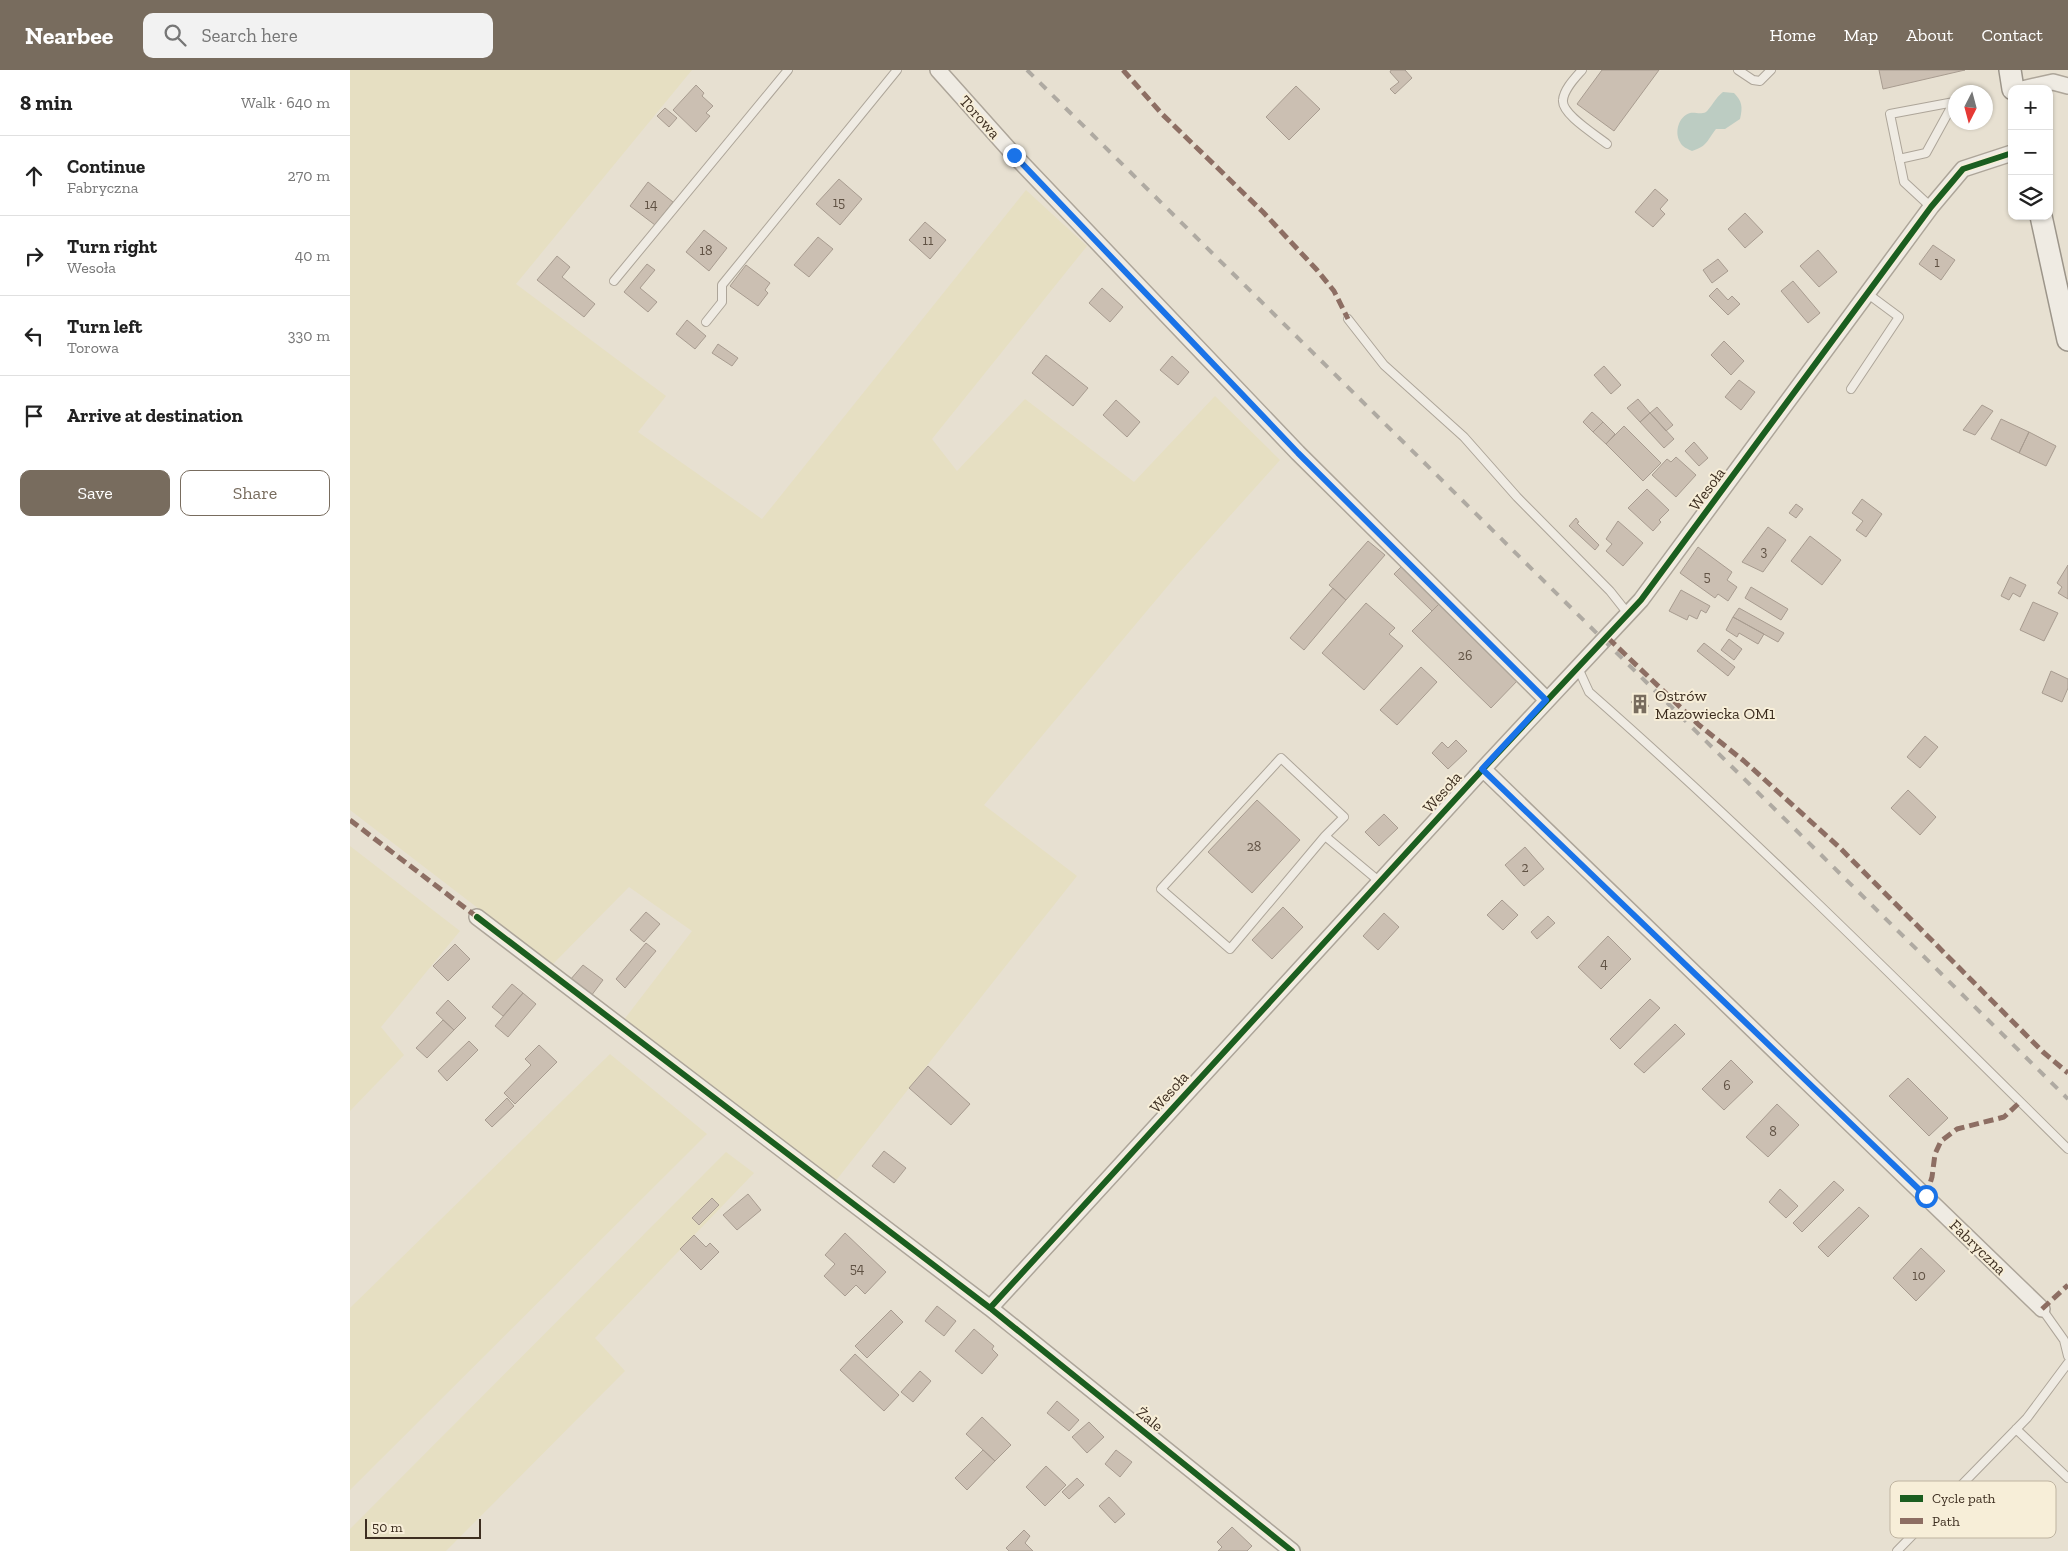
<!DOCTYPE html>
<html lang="en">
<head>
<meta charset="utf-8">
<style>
  body { margin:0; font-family:"Zilla Slab",serif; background:#f2f2f2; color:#222 }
  .controls { position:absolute; right:15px; top:15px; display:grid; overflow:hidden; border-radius:10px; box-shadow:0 1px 4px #0004 }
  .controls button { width:45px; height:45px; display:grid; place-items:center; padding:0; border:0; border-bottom:1px solid #e0e0e0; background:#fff; color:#222; font:25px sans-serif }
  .compass { position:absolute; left:1598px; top:15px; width:45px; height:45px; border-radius:50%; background:#fff; box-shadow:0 1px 4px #0004; rotate:186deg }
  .scale { position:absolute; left:15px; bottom:12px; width:116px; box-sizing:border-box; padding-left:5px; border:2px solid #3d2e20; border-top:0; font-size:14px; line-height:18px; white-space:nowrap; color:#3d2e20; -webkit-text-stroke:4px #f7eed8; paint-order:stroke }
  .stop { position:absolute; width:15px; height:15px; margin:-11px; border:4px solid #1a73e8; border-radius:50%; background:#fff }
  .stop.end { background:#1a73e8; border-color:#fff; box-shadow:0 1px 5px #0008 }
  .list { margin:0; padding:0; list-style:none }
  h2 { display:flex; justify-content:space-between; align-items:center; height:65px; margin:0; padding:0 20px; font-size:21px }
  h2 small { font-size:16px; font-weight:400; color:#767676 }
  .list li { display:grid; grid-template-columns:32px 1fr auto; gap:15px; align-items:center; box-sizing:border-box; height:80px; padding:0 20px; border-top:1px solid #e0e0e0 }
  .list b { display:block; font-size:19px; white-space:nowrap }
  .list p { margin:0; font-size:16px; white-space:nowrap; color:#767676 }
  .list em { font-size:16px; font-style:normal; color:#767676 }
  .actions { display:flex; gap:10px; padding:15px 20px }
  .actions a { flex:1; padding:11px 0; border:1px solid #786c5e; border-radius:10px; text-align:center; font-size:18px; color:#786c5e }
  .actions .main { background:#786c5e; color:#fff }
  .icon { flex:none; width:28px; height:28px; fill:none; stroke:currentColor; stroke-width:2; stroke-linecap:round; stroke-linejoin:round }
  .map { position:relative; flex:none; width:1718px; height:1481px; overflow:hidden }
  header { display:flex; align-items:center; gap:30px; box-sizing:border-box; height:70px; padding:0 25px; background:#786c5e; color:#fff }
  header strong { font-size:24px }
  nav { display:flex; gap:28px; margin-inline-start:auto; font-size:18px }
  .search { width:350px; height:45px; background:#f2f2f2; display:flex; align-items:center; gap:12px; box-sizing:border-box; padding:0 18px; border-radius:10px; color:#767676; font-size:19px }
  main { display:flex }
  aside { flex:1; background:#fff }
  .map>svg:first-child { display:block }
</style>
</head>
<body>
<header>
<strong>Nearbee</strong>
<div class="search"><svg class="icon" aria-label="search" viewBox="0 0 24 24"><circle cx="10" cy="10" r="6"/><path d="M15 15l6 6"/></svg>Search here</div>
<nav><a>Home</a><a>Map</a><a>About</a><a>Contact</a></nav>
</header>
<main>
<aside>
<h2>8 min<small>Walk · 640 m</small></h2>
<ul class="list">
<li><svg class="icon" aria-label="ahead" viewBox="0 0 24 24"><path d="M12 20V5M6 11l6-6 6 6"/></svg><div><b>Continue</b><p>Fabryczna</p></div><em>270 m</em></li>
<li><svg class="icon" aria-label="right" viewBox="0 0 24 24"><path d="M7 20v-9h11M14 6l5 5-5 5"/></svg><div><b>Turn right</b><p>Wesoła</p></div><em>40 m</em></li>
<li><svg class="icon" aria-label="left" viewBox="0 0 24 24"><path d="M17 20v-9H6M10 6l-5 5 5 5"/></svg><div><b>Turn left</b><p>Torowa</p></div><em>330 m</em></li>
<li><svg class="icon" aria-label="arrive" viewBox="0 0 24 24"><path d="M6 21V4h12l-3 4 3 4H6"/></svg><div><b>Arrive at destination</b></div></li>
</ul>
<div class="actions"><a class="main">Save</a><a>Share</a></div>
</aside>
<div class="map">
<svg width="1718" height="1481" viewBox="0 0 1718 1481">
  <rect width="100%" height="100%" fill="#e7e0d1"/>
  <path fill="#e6dfc2" d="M0,0H342L166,214L316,326L288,362L412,449L676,120L737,176L582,369L607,401L675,329L784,412L865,326L930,390L827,505L634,735L727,806L484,1113L273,951L342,861L279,817L202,895L0,740Z
    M0,776L110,861L31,957L54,985L0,1041Z
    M260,984L357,1064L0,1420V1238Z
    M376,1082L404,1103L245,1268L275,1301L96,1481H0V1459Z"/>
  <path fill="#bcccc2" d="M1373,22L1384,23C1392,31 1393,37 1390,49L1375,59H1366C1357,70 1358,76 1342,81C1338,79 1332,77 1330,72C1324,62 1329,46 1340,43C1346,42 1350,45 1356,42C1360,39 1366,27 1373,22Z"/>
  <path fill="#cbbfb2" stroke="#a89c90" d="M1041,0H1055L1062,8L1045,24L1040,19L1049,12L1040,2Z
    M1252,0H1309L1264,61L1227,34Z
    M1529,0H1615L1533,19Z
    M346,15L354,23L352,26L363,36L356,43L360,46L346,62L323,40Z
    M946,16L970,39L939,70L916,47Z
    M315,38L327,48L319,57L307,46Z
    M489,109L512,129L490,155L466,134Z
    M298,112L323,132L305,155L280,136Z
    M1305,119L1318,130L1310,139L1315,144L1303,157L1285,142Z
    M1395,143L1413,162L1395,178L1378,159Z
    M575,152L596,170L580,189L559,170Z
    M354,160L377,178L359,201L336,182Z
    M468,167L483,179L459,207L444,195Z
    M1583,175L1605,190L1591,210L1569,194Z
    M1468,180L1487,202L1469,217L1450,196Z
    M207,186L220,197L212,207L245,234L234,247L187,210Z
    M1368,189L1378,201L1362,213L1353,200Z
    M297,194L305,200L290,218L307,232L298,242L274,222Z
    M396,195L420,213L415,220L418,223L408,236L380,216Z
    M1443,211L1470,243L1458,253L1431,221Z
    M752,218L773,237L760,252L739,233Z
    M1367,218L1378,230L1382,226L1390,234L1378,245L1359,226Z
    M337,250L356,266L345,279L326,264Z
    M1374,271L1394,291L1381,305L1361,285Z
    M368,274L388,288L382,296L362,283Z
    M696,285L738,318L723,336L682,303Z
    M822,286L839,302L828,315L810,300Z
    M1254,296L1271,315L1261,324L1244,305Z
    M1389,310L1405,322L1391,340L1375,327Z
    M1288,329L1300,343L1290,352L1277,338Z
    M766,330L790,352L777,367L753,345Z
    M1632,335L1643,341L1625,365L1613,360Z
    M1307,337L1323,355L1316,361L1300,343Z
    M1242,342L1253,352L1243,362L1233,352Z
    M1300,343L1324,369L1314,378L1290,352Z
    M1651,349L1679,362L1669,383L1641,369Z
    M1253,352L1265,364L1256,374L1243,362Z
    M1274,356L1311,393L1293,411L1256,374Z
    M1679,362L1706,376L1696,396L1669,383Z
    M1344,372L1358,388L1349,396L1335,381Z
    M1326,387L1346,405L1326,427L1302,405L1317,389L1321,392Z
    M1297,419L1319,440L1309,450L1311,452L1303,461L1278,438Z
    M1512,429L1532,444L1516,467L1506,460L1513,451L1502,443Z
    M1446,434L1453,439L1446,448L1439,443Z
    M1226,448L1229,452L1227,453L1249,475L1245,480L1219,456Z
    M1268,451L1293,473L1273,496L1256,481L1262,474L1256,469Z
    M1418,457L1436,470L1413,502L1392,492Z
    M1460,466L1491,490L1472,515L1441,491Z
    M1018,471L1035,485L996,530L979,515Z
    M1348,477L1382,502L1377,510L1387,517L1378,531L1368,524L1365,528L1330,503Z
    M1718,495V529L1708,523L1712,517L1707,513Z
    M1052,496L1090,533L1082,541L1044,504Z
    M1660,507L1676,515L1670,527L1663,523L1659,530L1651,526Z
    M1401,517L1438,539L1431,550L1395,528Z
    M983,518L996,530L954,580L940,568Z
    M1331,520L1360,536L1356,543L1351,540L1347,549L1339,545L1337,550L1319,541Z
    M1683,532L1708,543L1694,571L1670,560Z
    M1016,533L1045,558L1039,564L1053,576L1014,620L972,583Z
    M1090,533L1169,609L1141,638L1062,561Z
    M1389,538L1434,563L1428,572L1383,547Z
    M1383,547L1414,564L1408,574L1389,563L1387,567L1376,560Z
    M1379,569L1392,579L1384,590L1371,580Z
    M1354,573L1385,597L1378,606L1347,581Z
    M1071,597L1087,612L1047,655L1030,640Z
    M1701,601L1718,609V618L1712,632L1692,623Z
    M1289,625L1299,636L1291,643L1281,632Z
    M1575,666L1588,677L1570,698L1557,687Z
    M1106,670L1117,681L1098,699L1082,683L1092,672L1098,678Z
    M1558,720L1586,747L1570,765L1541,738Z
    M907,730L950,770L902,823L858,782Z
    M1034,744L1048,758L1029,776L1015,762Z
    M1175,777L1194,799L1174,816L1155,795Z
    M1152,830L1168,845L1153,860L1137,845Z
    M933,837L953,857L922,889L902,870Z
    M296,842L310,854L294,872L280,860Z
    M1034,843L1049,857L1028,880L1013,866Z
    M1198,846L1205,853L1187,869L1181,862Z
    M1258,866L1281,889L1251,919L1228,897Z
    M296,873L306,881L275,918L266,909Z
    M105,874L120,889L98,911L83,896Z
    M233,895L253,910L241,926L220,910Z
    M162,914L173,923L153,946L142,937Z
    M173,923L186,934L158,967L145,956Z
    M1300,929L1310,938L1270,979L1260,969Z
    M98,930L116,948L104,960L86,943Z
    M93,950L104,960L77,988L66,978Z
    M1325,954L1335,964L1294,1003L1284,994Z
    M119,971L128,980L97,1011L88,1001Z
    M189,975L207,992L165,1034L154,1023L181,995L175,989Z
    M1381,990L1403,1012L1374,1040L1352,1019Z
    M578,996L620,1034L601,1055L559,1018Z
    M1558,1008L1598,1048L1579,1066L1539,1026Z
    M157,1028L164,1036L142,1057L135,1050Z
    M1427,1034L1449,1055L1418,1087L1396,1067Z
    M534,1081L556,1098L544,1113L522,1096Z
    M1484,1111L1494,1120L1452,1162L1443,1153Z
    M1430,1119L1448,1136L1436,1148L1419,1132Z
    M398,1124L411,1140L387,1160L373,1145Z
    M362,1128L369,1135L349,1155L342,1148Z
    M1509,1137L1519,1146L1478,1187L1468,1177Z
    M495,1163L536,1202L515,1224L506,1215L495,1226L474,1206L485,1194L475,1185Z
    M344,1165L356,1177L360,1173L369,1182L351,1200L330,1179Z
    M1571,1178L1595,1201L1566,1231L1543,1208Z
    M587,1236L606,1251L594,1266L575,1251Z
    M541,1240L553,1252L517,1288L505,1276Z
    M624,1259L644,1276L642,1279L648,1285L632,1304L605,1281Z
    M505,1284L549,1325L534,1341L490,1300Z
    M570,1301L581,1311L563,1332L551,1322Z
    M707,1331L729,1350L719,1361L697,1343Z
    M632,1347L661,1375L645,1391L616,1364Z
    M739,1352L754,1367L737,1383L722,1367Z
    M633,1380L645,1391L617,1420L605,1408Z
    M766,1380L782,1392L770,1407L755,1394Z
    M696,1396L716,1415L695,1436L676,1417Z
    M727,1408L734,1415L719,1429L712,1422Z
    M759,1427L775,1444L765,1453L749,1436Z
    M882,1457L902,1476L897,1481H868L872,1477L867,1472Z
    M674,1460L680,1466L675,1473L683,1481H659L656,1478Z"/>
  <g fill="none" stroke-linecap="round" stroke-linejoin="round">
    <defs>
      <path id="service" d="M1232,0C1225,8 1214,19 1213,30C1211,44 1246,65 1257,74
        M1388,0L1403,10L1410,11L1421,0
        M1549,89L1576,83L1604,32L1540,44L1554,112L1581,137
        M264,211L438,0
        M998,249L1034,295L1114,367L1167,427L1260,521L1279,545
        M356,252L372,232V215L547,0
        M1501,319L1549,247L1518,224
        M1228,598L1239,622C1405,768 1561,924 1718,1079
        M975,766L880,879L811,819L931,688L994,747L975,766L1030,812
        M1692,1239L1714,1270L1718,1286
        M1666,1359L1718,1408
        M1547,1481L1677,1348L1718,1293"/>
      <path id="minor" d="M588,0L664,85L948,383L1196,629
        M1672,19L1703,12L1718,16
        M1133,699L1692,1239
        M127,847L640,1238L942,1481
        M640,1238L1133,699L1291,530L1581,137L1613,99L1662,83"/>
      <path id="secondary" d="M1660,0L1663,19
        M1691,146L1718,270"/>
    </defs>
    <use href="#service" stroke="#ada599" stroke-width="10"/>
    <use href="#minor" stroke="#ada599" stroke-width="18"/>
    <use href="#secondary" stroke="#9c958a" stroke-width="24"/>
    <use href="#service" stroke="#efebe3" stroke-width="8"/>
    <use href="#minor" stroke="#efebe3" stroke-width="15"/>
    <use href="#secondary" stroke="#efebe3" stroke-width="21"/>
    <path stroke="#afaaa2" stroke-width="4" stroke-dasharray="9 9" stroke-linecap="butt" d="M677,0L1718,1029"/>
    <path stroke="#8d6e63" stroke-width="5" stroke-dasharray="10 5" stroke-linecap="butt" d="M773,0L812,44L913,142L967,200L984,221L998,249
      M1258,568L1349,655L1394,691L1489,777L1693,982L1718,1003
      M0,750L127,847
      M1576,1126L1582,1107L1585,1084L1591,1071L1607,1059L1654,1047L1670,1032
      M1692,1239L1718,1215"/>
    <defs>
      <path id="cycleway" d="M127,847L640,1238L942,1481
        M640,1238L1133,699L1291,530L1581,137L1613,99L1662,83"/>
    </defs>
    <use href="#cycleway" stroke="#f7eed8" stroke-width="9"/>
    <use href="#cycleway" stroke="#1b5e20" stroke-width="6"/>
  </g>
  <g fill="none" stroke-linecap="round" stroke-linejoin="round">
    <path stroke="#1a73e8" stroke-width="6" d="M664,85L948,383L1196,630L1132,699L1576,1126"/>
  </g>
  <defs>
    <symbol id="building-bare" viewBox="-9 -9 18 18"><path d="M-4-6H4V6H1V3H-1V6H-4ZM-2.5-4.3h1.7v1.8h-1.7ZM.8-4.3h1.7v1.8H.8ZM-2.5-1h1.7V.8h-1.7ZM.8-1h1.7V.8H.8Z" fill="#786c5e" stroke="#f7eed8" stroke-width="2.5" paint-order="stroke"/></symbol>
  </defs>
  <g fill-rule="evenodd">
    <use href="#building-bare" x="1276" y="620" width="28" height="28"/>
  </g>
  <g text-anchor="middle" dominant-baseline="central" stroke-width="4" stroke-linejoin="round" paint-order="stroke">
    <g font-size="14" fill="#605244">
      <text x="489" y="132">15</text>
      <text x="301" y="134">14</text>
      <text x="578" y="170">11</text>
      <text x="356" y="180">18</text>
      <text x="1587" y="192">1</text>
      <text x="1414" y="481">3</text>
      <text x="1357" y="506">5</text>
      <text x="1115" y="585">26</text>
      <text x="904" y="776">28</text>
      <text x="1175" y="797">2</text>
      <text x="1254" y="893">4</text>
      <text x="1377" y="1015">6</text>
      <text x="1423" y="1061">8</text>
      <text x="507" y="1198">54</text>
      <text x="1569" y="1205">10</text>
    </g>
    <g font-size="16" fill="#3d2e20" stroke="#f7eed8">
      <text transform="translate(630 47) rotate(48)">Torowa</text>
      <text transform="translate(1357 419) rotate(-54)">Wesoła</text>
      <text transform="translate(1092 722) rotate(-48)">Wesoła</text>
      <text transform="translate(819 1022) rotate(-48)">Wesoła</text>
      <text transform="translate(1628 1177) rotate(44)">Fabryczna</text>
      <text transform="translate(800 1349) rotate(39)">Żale</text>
    </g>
    <g font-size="16" fill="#3d2e20" stroke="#f7eed8" text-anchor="start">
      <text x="1305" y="625">Ostrów<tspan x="1305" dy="18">Mazowiecka OM1</tspan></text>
    </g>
  </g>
  <rect x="1540" y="1411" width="166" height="57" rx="8" fill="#f7eed8" stroke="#bfb4a1" stroke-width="1"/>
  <rect x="1550" y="1425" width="23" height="7" fill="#1b5e20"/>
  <rect x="1550" y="1448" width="23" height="6" fill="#8d6e63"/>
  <g font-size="14" fill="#3d2e20">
    <text x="1582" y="1433">Cycle path</text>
    <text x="1582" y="1456">Path</text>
  </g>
</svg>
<div class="controls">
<button>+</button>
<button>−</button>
<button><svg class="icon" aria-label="layers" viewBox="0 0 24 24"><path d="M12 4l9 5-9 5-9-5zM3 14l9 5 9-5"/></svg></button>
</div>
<svg class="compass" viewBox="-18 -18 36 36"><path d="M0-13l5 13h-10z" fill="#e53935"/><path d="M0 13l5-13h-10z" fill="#767676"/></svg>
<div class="scale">50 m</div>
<div class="stop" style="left:1576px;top:1126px"></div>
<div class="stop end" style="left:664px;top:85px"></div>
</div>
</main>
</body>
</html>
